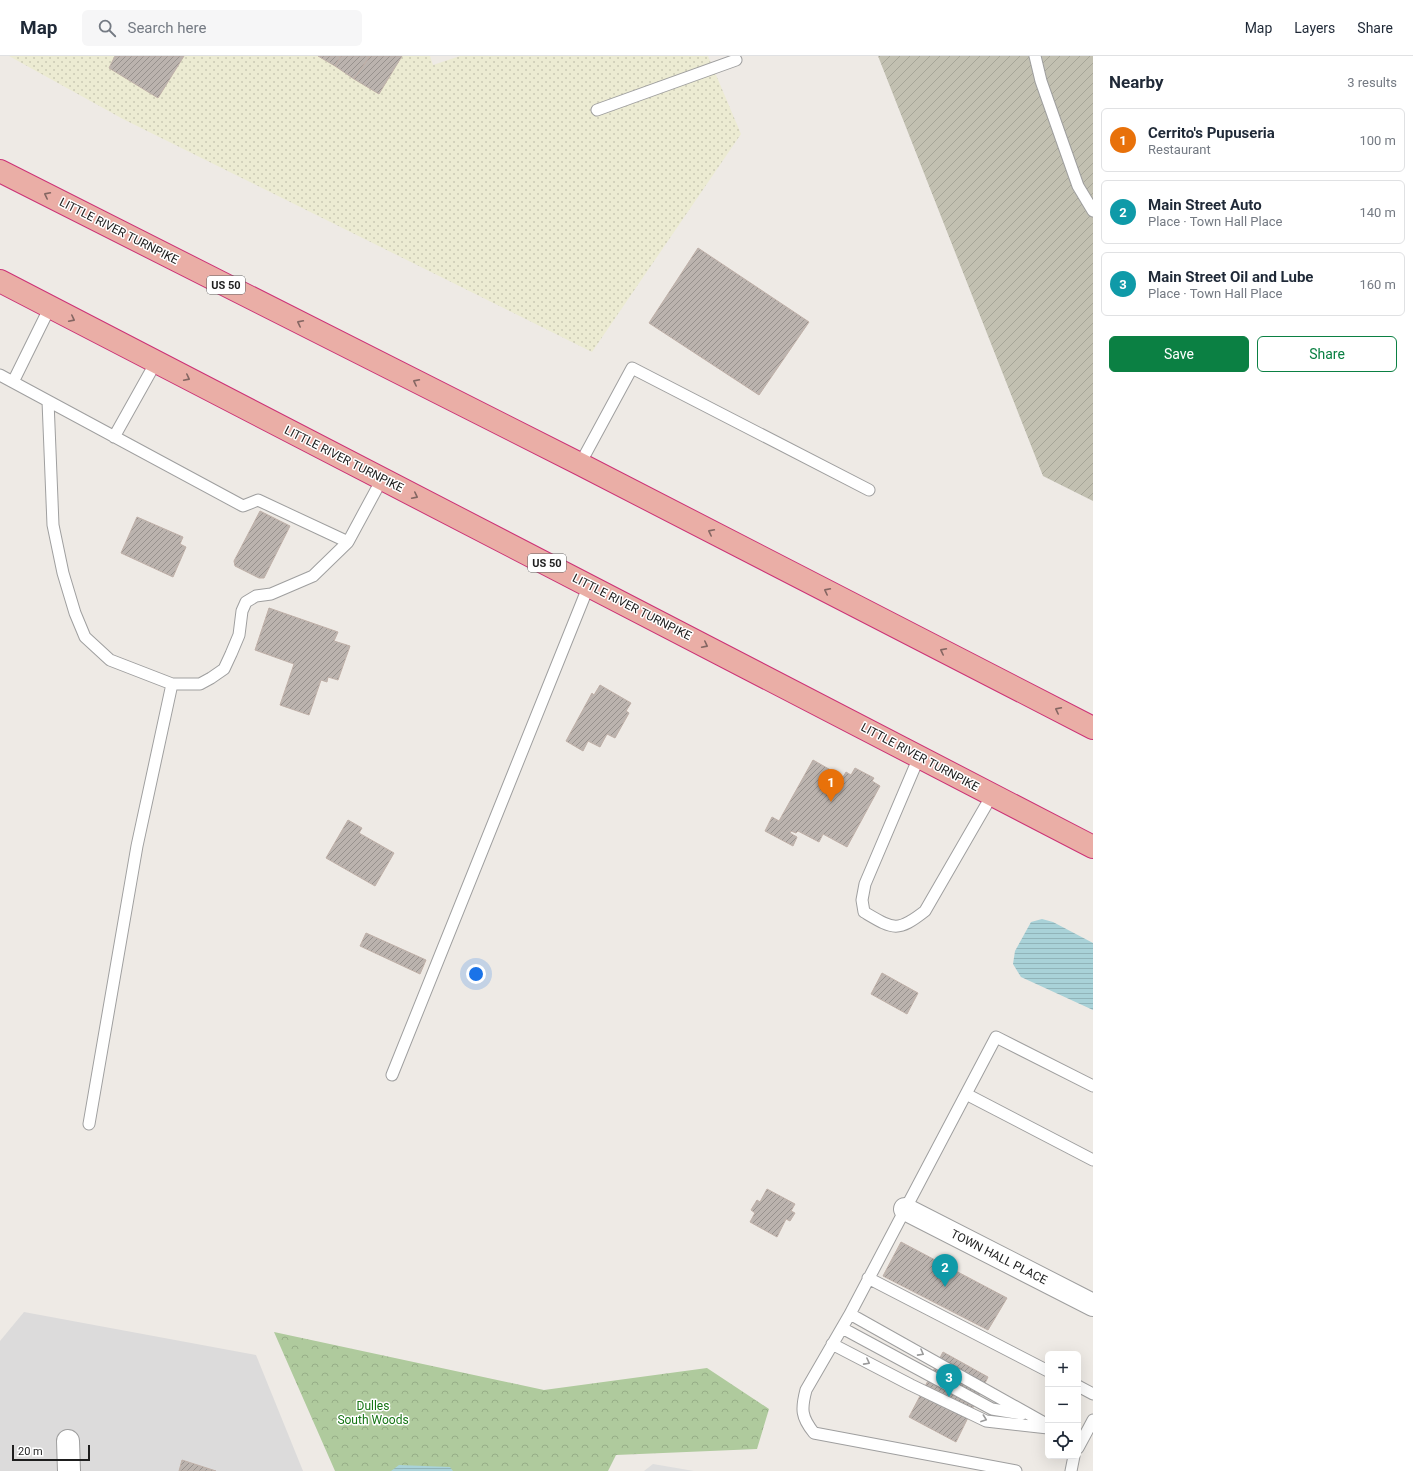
<!DOCTYPE html>
<html lang="en">
<head>
<meta charset="utf-8">
<style>
  body { margin:0; font-family:Roboto,sans-serif; background:#f6f6f7; color:#1f2937 }
  .controls { position:absolute; right:12px; bottom:12px; display:grid; overflow:hidden; border-radius:6px; box-shadow:0 4px 16px #0002 }
  .controls button { width:36px; height:36px; display:grid; place-items:center; padding:0; border:0; border-bottom:1px solid #e0e1e3; background:#fff; color:#1f2937; font:20px sans-serif }
  .scale { position:absolute; left:12px; bottom:10px; width:78px; box-sizing:border-box; padding-left:4px; border:2px solid #1e1e1e; border-top:0; font-size:11px; line-height:14px; white-space:nowrap; color:#1e1e1e; -webkit-text-stroke:3px #fff; paint-order:stroke }
  .you { position:absolute; left:476px; top:918px; width:14px; height:14px; margin:-10px; border:3px solid #fff; border-radius:50%; background:#1a73e8; box-shadow:0 0 0 6px #1a73e833 }
  .badge { display:grid; place-items:center; width:26px; height:26px; border-radius:50%; background:#0b8043; color:#fff; font-size:13px; font-weight:700 }
  .pin { position:absolute; translate:-50% -33px; filter:drop-shadow(0 1px 2px #0008) }
  .pin::after { content:''; position:absolute; top:21px; width:14px; height:12px; background:inherit; clip-path:polygon(0 0,100% 0,50% 100%) }
  .list { margin:0; padding:0; list-style:none }
  h2 { display:flex; justify-content:space-between; align-items:center; height:52px; margin:0; padding:0 16px; font-size:17px }
  h2 small { font-size:13px; font-weight:400; color:#747a83 }
  .list li { display:grid; grid-template-columns:26px 1fr auto; gap:12px; align-items:center; box-sizing:border-box; height:64px; margin:0 8px 8px; padding:0 8px; border:1px solid #e0e1e3; border-radius:6px }
  .list b { display:block; font-size:15px; white-space:nowrap }
  .list p { margin:0; font-size:13px; white-space:nowrap; color:#747a83 }
  .list em { font-size:13px; font-style:normal; color:#747a83 }
  .actions { display:flex; gap:8px; padding:12px 16px }
  .actions a { flex:1; padding:9px 0; border:1px solid #0b8043; border-radius:6px; text-align:center; font-size:14px; color:#0b8043 }
  .actions .main { background:#0b8043; color:#fff }
  .icon { flex:none; width:22px; height:22px; fill:none; stroke:currentColor; stroke-width:2; stroke-linecap:round; stroke-linejoin:round }
  .map { position:relative; flex:none; width:1093px; height:1415px; overflow:hidden }
  header { display:flex; align-items:center; gap:24px; box-sizing:border-box; height:56px; padding:0 20px; background:#fff; border-bottom:1px solid #e0e1e3 }
  header strong { font-size:19px }
  nav { display:flex; gap:22px; margin-inline-start:auto; font-size:14px }
  .search { width:280px; height:36px; background:#f6f6f7; display:flex; align-items:center; gap:10px; box-sizing:border-box; padding:0 14px; border-radius:6px; color:#747a83; font-size:15px }
  main { display:flex }
  aside { flex:1; background:#fff }
  .map>svg:first-child { display:block }
</style>
</head>
<body>
<header>
<strong>Map</strong>
<div class="search"><svg class="icon" aria-label="search" viewBox="0 0 24 24"><circle cx="10" cy="10" r="6"/><path d="M15 15l6 6"/></svg>Search here</div>
<nav><a>Map</a><a>Layers</a><a>Share</a></nav>
</header>
<main>
<div class="map">
<svg width="1093" height="1415" viewBox="0 0 1093 1415">
  <defs>
    <pattern id="construction-furrows" width="10" height="10" patternUnits="userSpaceOnUse"><rect width="10" height="10" fill="#c2c0b1"/><path d="M-1 1l2-2M0 10L10 0M9 11l2-2" fill="none" stroke="#a6a598"/></pattern>
    <pattern id="farmland-dots" width="8" height="8" patternUnits="userSpaceOnUse"><rect width="8" height="8" fill="#ecebd2"/><path d="M2 2h.1M6 6h.1" fill="none" stroke="#cac9b4" stroke-width="1.8" stroke-linecap="round"/></pattern>
    <pattern id="forest-crowns" width="20" height="18" patternUnits="userSpaceOnUse"><rect width="20" height="18" fill="#afca9d"/><path d="M2 6a3 3 0 1 1 6 0M12 15a3 3 0 1 1 6 0" fill="none" stroke="#96ad87"/></pattern>
    <pattern id="water-rules" width="6" height="5" patternUnits="userSpaceOnUse"><rect width="6" height="5" fill="#a9d2d8"/><path d="M0 2.5h6" fill="none" stroke="#91b4b9"/></pattern>
    <pattern id="building-hatch" width="6" height="6" patternUnits="userSpaceOnUse"><rect width="6" height="6" fill="#bbb3ae"/><path d="M-1 1l2-2M0 6l6-6M5 7l2-2" fill="none" stroke="#97918d"/></pattern>
  </defs>
  <rect width="100%" height="100%" fill="#eeeae5"/>
  <path fill="#dcdbdb" d="M24,1256L256,1299L303,1415H0V1285Z"/>
  <path fill="url(#construction-furrows)" d="M878,0H1093V445L1043,420Z"/>
  <path fill="url(#farmland-dots)" d="M9,0H430L433,9L460,0H708L741,78L592,296L123,63Z"/>
  <path fill="url(#forest-crowns)" d="M274,1276L544,1334L707,1312L769,1353L757,1393L616,1399L608,1415H335Z"/>
  <path fill="#dedede" d="M653,1408L694,1415H644Z"/>
  <path fill="url(#water-rules)" d="M1042,863L1053,866L1093,887V954L1021,921L1013,908L1015,895L1031,866Z
    M399,1409L450,1411L453,1415H391Z"/>
  <path fill="url(#building-hatch)" stroke="#bfb0a8" d="M115,0H184L158,42L109,12Z
    M318,0H341L335,10Z
    M341,0H370L354,23L335,10Z
    M370,0H402L379,38L354,23Z
    M698,192L809,266L759,339L649,267Z
    M260,455L290,470L264,522H259L235,510L234,505Z
    M137,461L183,481L180,488L186,491L173,521L121,497Z
    M269,552L338,576L334,585L350,590L338,624L328,621L327,626L321,624L309,659L280,649L294,608L255,594Z
    M600,629L631,647L626,655L629,657L615,682L607,678L600,691L588,685L583,695L566,685L592,637L594,639Z
    M813,704L843,721L846,716L851,719L855,712L874,722L872,725L880,730L847,791L823,778L819,786L798,775L796,777L791,775L790,777L797,781L793,790L765,775L772,761L779,765Z
    M348,764L362,772L359,777L394,797L375,830L326,802Z
    M366,877L426,904L420,918L360,890Z
    M882,917L918,937L907,958L871,938Z
    M767,1133L795,1148L791,1155L795,1157L790,1165L786,1163L777,1181L750,1166L755,1157L751,1154L757,1144L760,1146Z
    M901,1186L1007,1242L988,1274L883,1220Z
    M943,1296L988,1321L956,1386L909,1361Z
    M182,1404L216,1415H179Z"/>
  <g fill="none" stroke-linecap="round" stroke-linejoin="round">
    <defs>
      <path id="service" d="M1035,0L1041,25L1078,130L1093,155
        M597,54L736,4
        M0,319L243,450L258,444L348,486L382,423
        M13,326L50,251
        M48,345L53,469L63,517L75,557L85,581L110,604L172,628H200L211,622L224,613L231,598L239,579L242,555L246,546L256,540L271,538L313,520L348,486
        M114,381L156,306
        M580,408L632,312L869,434
        M919,701L865,828L862,844L864,856C893,873 897,877 925,855L992,739
        M392,1019L589,529
        M966,1038L1093,1104
        M89,1068L137,790L172,628
        M868,1222L1048,1315
        M850,1258L1048,1369
        M842,1272L992,1353L1022,1358
        M832,1288L911,1329L986,1365L1048,1372
        M1078,1330L1093,1338
        M1078,1392L1093,1364
        M1016,1415L814,1377C801,1361 801,1353 806,1334L850,1258L996,981L1093,1030
        M1071,1415L1074,1400"/>
      <path id="minor" d="M905,1153L1093,1249
        M68,1385L69,1415"/>
      <path id="trunk" d="M0,115L580,408L1093,672
        M0,225L1093,791"/>
    </defs>
    <use href="#service" stroke="#9f9f9f" stroke-width="13"/>
    <use href="#minor" stroke="#9f9f9f" stroke-width="24"/>
    <use href="#trunk" stroke="#cc3276" stroke-width="24"/>
    <use href="#service" stroke="#fff" stroke-width="11"/>
    <use href="#minor" stroke="#fff" stroke-width="22"/>
    <use href="#trunk" stroke="#eaaea6" stroke-width="22"/>
  </g>
  <defs><path id="oneway-chevron" d="M-2-3.5L2.5 0L-2 3.5" fill="none" stroke-width="1.6" stroke-linecap="round" stroke-linejoin="round"/></defs>
  <g stroke="#846662">
    <use href="#oneway-chevron" transform="translate(47 139) rotate(-153)"/>
    <use href="#oneway-chevron" transform="translate(72 263) rotate(27)"/>
    <use href="#oneway-chevron" transform="translate(300 267) rotate(-153)"/>
    <use href="#oneway-chevron" transform="translate(187 322) rotate(27)"/>
    <use href="#oneway-chevron" transform="translate(416 326) rotate(-153)"/>
    <use href="#oneway-chevron" transform="translate(415 440) rotate(27)"/>
    <use href="#oneway-chevron" transform="translate(711 476) rotate(-153)"/>
    <use href="#oneway-chevron" transform="translate(827 535) rotate(-153)"/>
    <use href="#oneway-chevron" transform="translate(705 589) rotate(27)"/>
    <use href="#oneway-chevron" transform="translate(943 595) rotate(-153)"/>
    <use href="#oneway-chevron" transform="translate(1058 654) rotate(-153)"/>
  </g>
  <g stroke="#9a9a9a">
    <use href="#oneway-chevron" transform="translate(921 1297) rotate(29)"/>
    <use href="#oneway-chevron" transform="translate(867 1306) rotate(28)"/>
    <use href="#oneway-chevron" transform="translate(984 1363) rotate(20)"/>
  </g>
  <g text-anchor="middle" dominant-baseline="central" stroke-width="3" stroke-linejoin="round" paint-order="stroke">
    <g fill="#fff" stroke="#626262" stroke-width="1">
      <rect x="207" y="220" width="38" height="18" rx="3"/>
      <rect x="528" y="498" width="38" height="18" rx="3"/>
    </g>
    <g font-size="11" font-weight="bold" fill="#1e1e1e">
      <text x="226" y="229">US 50</text>
      <text x="547" y="507">US 50</text>
    </g>
    <g font-size="12" fill="#1e1e1e" stroke="#fff">
      <text transform="translate(119 175) rotate(27)">LITTLE RIVER TURNPIKE</text>
      <text transform="translate(344 403) rotate(27)">LITTLE RIVER TURNPIKE</text>
      <text transform="translate(632 551) rotate(27)">LITTLE RIVER TURNPIKE</text>
      <text transform="translate(920 701) rotate(28)">LITTLE RIVER TURNPIKE</text>
      <text transform="translate(999 1201) rotate(27)">TOWN HALL PLACE</text>
    </g>
    <g font-size="12" fill="#157414" stroke="#fff">
      <text x="373" y="1350">Dulles<tspan x="373" dy="14">South Woods</tspan></text>
    </g>
  </g>
</svg>
<div class="controls">
<button>+</button>
<button>−</button>
<button><svg class="icon" aria-label="locate" viewBox="0 0 24 24"><circle cx="12" cy="12" r="6"/><path d="M12 2v4M12 18v4M2 12h4M18 12h4"/></svg></button>
</div>
<div class="scale">20 m</div>
<div class="you"></div>
<div class="pin badge" style="left:831px;top:746px;background:#e8710a">1</div>
<div class="pin badge" style="left:945px;top:1231px;background:#0f9aa8">2</div>
<div class="pin badge" style="left:949px;top:1341px;background:#0f9aa8">3</div>
</div>
<aside>
<h2>Nearby<small>3 results</small></h2>
<ul class="list">
<li><span class="badge" style="background:#e8710a">1</span><div><b>Cerrito's Pupuseria</b><p>Restaurant</p></div><em>100 m</em></li>
<li><span class="badge" style="background:#0f9aa8">2</span><div><b>Main Street Auto</b><p>Place · Town Hall Place</p></div><em>140 m</em></li>
<li><span class="badge" style="background:#0f9aa8">3</span><div><b>Main Street Oil and Lube</b><p>Place · Town Hall Place</p></div><em>160 m</em></li>
</ul>
<div class="actions"><a class="main">Save</a><a>Share</a></div>
</aside>
</main>
</body>
</html>
